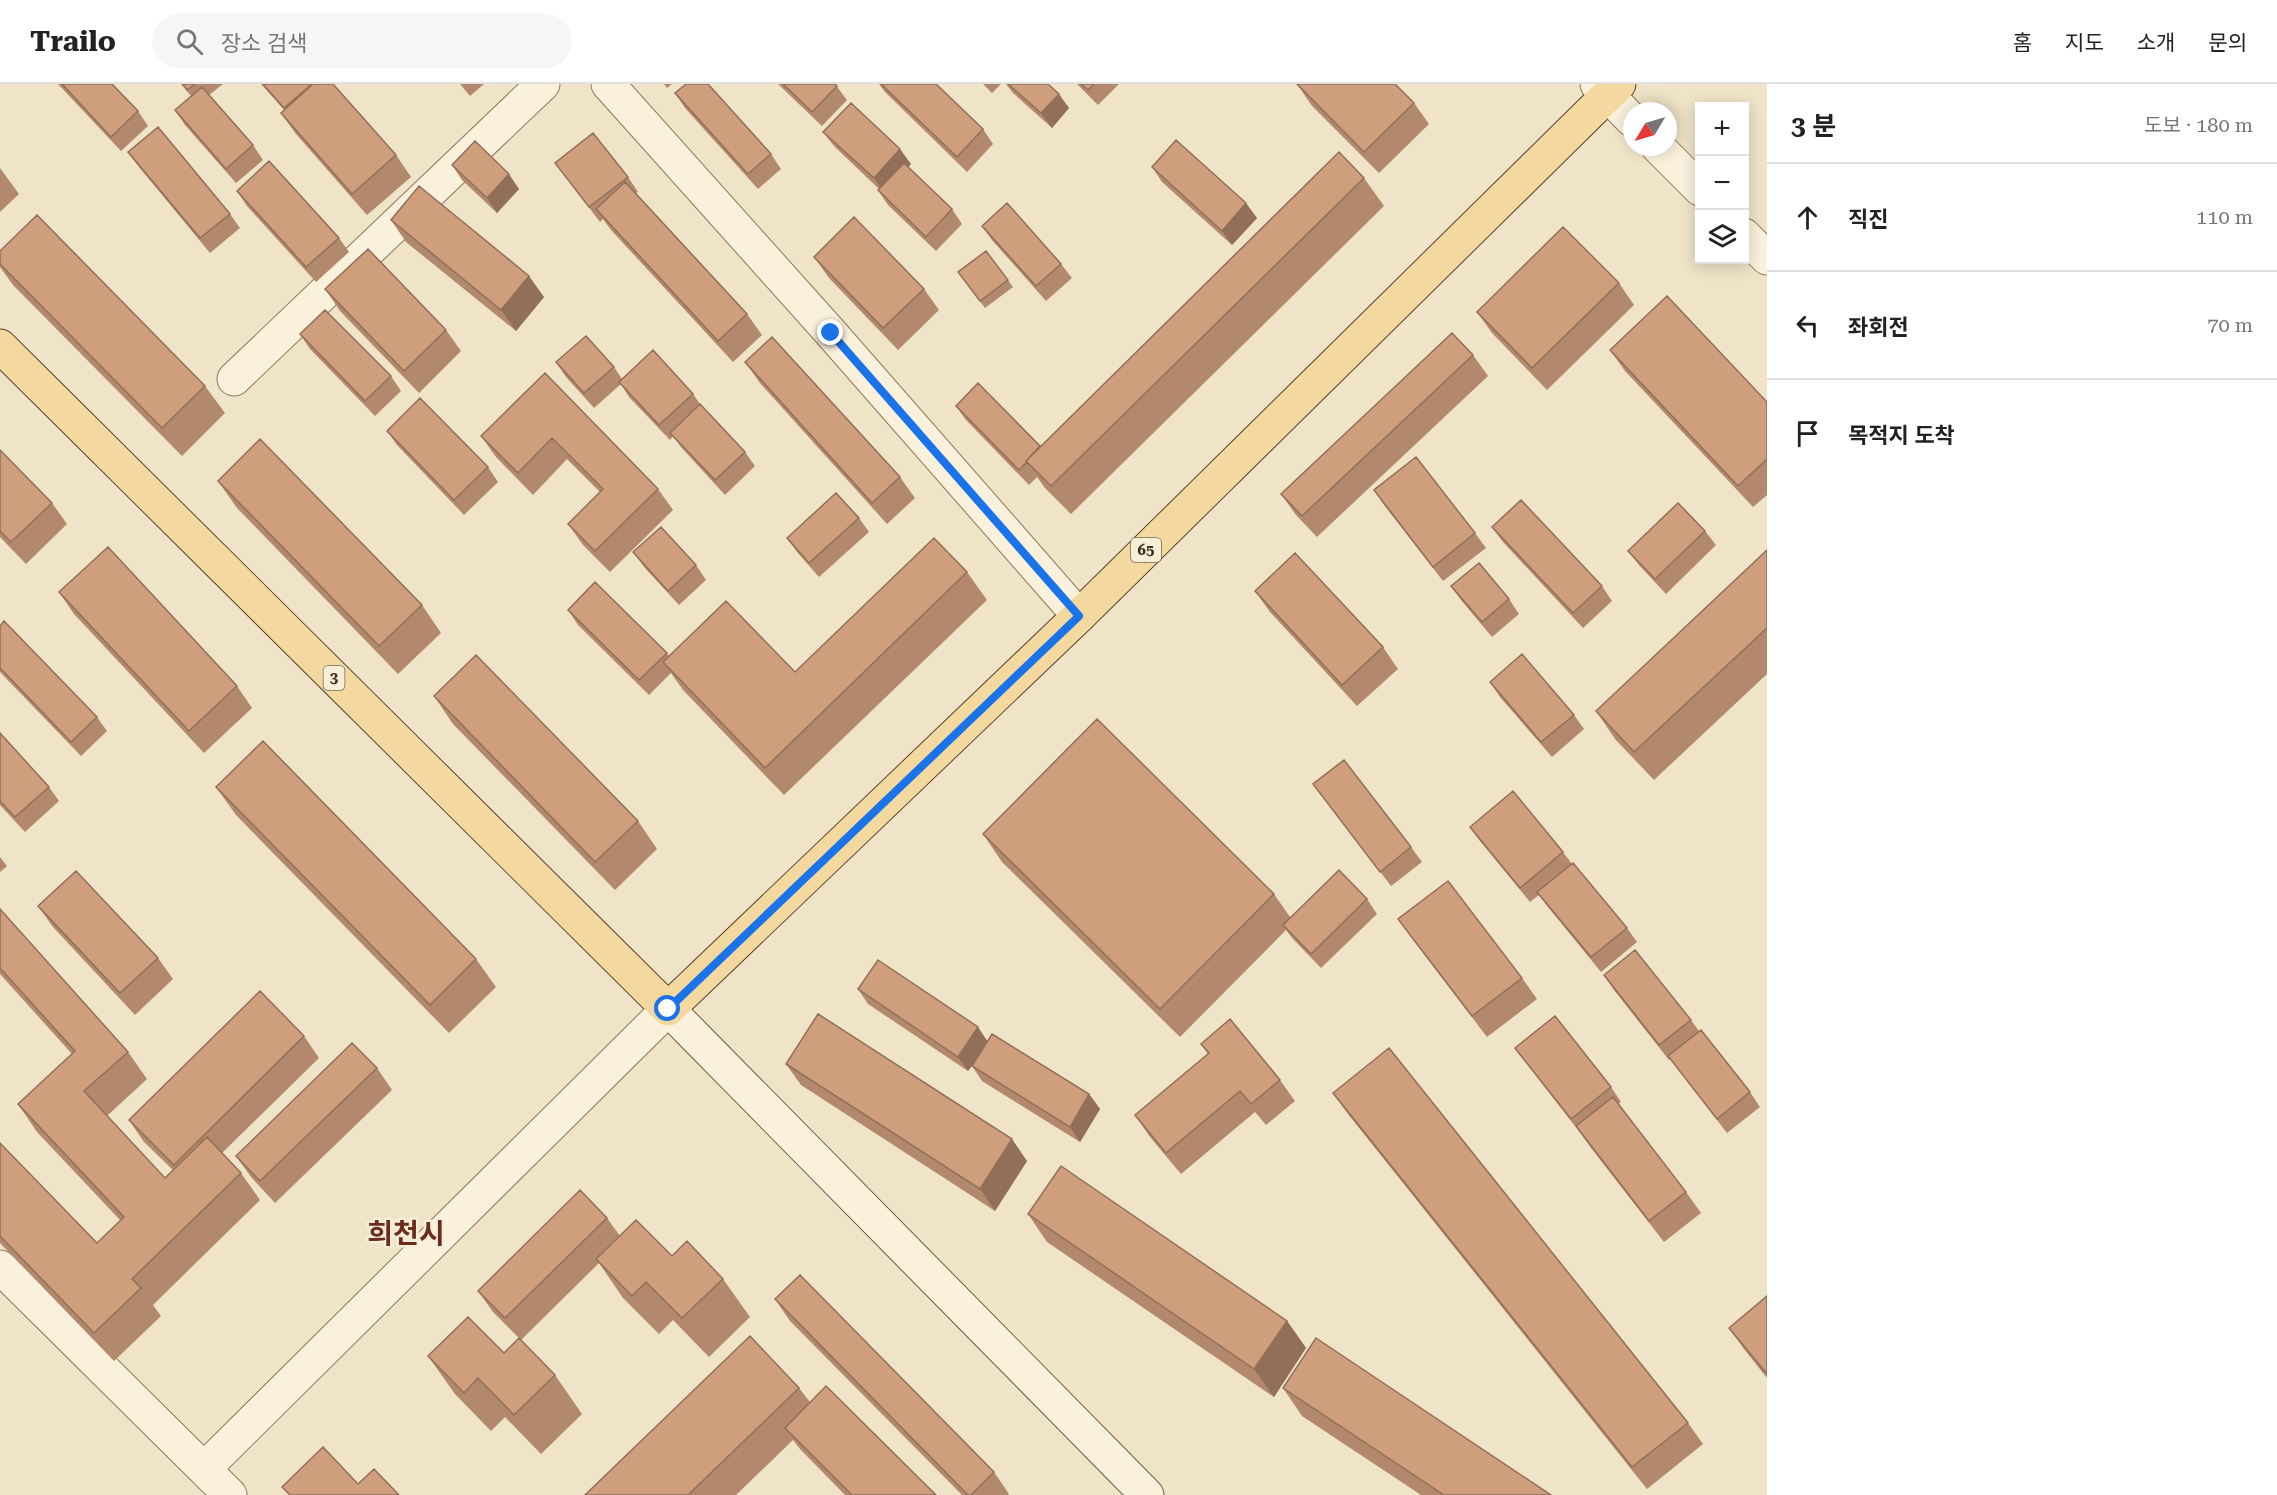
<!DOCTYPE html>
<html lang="ko">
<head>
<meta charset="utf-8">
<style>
  body { margin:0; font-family:"Roboto Serif","Noto Sans KR",serif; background:#f6f6f6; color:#222 }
  .controls { position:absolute; right:18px; top:18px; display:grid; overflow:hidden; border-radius:0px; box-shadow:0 3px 15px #0003 }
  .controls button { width:54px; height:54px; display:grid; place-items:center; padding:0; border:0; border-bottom:2px solid #e0e0e0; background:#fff; color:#222; font:30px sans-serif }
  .compass { position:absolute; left:1623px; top:18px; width:54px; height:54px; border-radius:50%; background:#fff; box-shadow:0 3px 15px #0003; rotate:232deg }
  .stop { position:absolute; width:18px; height:18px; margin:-14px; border:4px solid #1a73e8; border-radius:50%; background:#fff }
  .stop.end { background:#1a73e8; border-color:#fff; box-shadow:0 2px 6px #0008 }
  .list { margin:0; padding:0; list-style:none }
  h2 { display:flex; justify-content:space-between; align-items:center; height:78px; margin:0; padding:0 24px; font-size:26px }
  h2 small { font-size:20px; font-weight:400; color:#767676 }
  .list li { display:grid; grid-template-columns:39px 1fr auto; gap:18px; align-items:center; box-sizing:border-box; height:108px; padding:0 24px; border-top:2px solid #e0e0e0 }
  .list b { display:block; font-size:22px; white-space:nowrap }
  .list em { font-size:20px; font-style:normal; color:#767676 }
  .icon { flex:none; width:33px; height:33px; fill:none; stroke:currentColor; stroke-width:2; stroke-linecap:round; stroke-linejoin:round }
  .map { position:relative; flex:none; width:1767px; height:1411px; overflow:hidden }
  header { display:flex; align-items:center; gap:36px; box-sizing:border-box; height:84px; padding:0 30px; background:#fff; border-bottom:2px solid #e0e0e0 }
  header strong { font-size:28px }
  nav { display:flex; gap:33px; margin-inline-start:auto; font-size:21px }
  .search { width:420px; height:54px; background:#f6f6f6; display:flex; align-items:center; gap:15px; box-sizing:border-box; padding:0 21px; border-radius:33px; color:#767676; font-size:22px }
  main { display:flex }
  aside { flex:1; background:#fff }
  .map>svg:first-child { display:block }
</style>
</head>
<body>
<header>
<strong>Trailo</strong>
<div class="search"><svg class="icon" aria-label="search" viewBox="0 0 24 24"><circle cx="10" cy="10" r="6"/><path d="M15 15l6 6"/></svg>장소 검색</div>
<nav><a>홈</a><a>지도</a><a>소개</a><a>문의</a></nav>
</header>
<main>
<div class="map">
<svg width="1767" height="1411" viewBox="0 0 1767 1411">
  <rect width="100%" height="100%" fill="#f0e4c8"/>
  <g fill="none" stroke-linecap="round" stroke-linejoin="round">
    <defs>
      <path id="minor" d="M608,0L831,249L1079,532
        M1597,0L1632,36
        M1658,63L1700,105
        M1744,151L1767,174
        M234,295L543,0"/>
      <path id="tertiary" d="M0,1183L230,1411
        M204,1385L668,925"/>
      <path id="secondary" d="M668,925L1147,1411"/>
      <path id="primary" d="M0,262L668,925L1079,532L1619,0"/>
    </defs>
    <use href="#minor" stroke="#8d765c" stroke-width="35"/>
    <use href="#tertiary" stroke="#8d765c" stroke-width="35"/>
    <use href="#secondary" stroke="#6f573f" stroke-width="35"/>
    <use href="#primary" stroke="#5b4430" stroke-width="35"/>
    <use href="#minor" stroke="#faf1dc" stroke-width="33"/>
    <use href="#tertiary" stroke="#faf1dc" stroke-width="33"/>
    <use href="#secondary" stroke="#faf1dc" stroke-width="33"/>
    <use href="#primary" stroke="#f3d9a0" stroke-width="33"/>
  </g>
  <path fill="#b2896c" d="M58,0H112L138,27L148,42L121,67Z
    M181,0H223L209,11L253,61L263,76L236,99L185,41L175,26L191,12Z
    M261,0H312L396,71L411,93L367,131L296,50L281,29L284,26Z
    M460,0H484L470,12Z
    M664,0H672L667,4Z
    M778,0H835L847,16L822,42Z
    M879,0H936L983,45L993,60L967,88L885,8Z
    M983,0H1001L992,9Z
    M1006,0H1048L1069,24L1052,44L1013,9Z
    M1077,0H1119L1098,21Z
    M1297,0L1414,19L1429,40L1379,89L1312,22Z
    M675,9L771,70L781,85L758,105L685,24Z
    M823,48L911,80L908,83L952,125L962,140L936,167L888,121L878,106L879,105L834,62Z
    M128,68L230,130L240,144L210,169L139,83Z
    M555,79L628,93L638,108L636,109L747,230L762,251L733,278L611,146L603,135L600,138Z
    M452,81L519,105L497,129L462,96Z
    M1152,83L1257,134L1232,161L1162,98Z
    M0,84L19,110L0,128Z
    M1364,94L1384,122L1071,430L1045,404L1037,393L1029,401L966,336L956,322L1040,362Z
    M237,107L339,154L349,168L316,198L247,122Z
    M391,136L544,213L516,247L406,158Z
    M982,142L1061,180L1072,194L1046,217L992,156Z
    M0,167L205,302L225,329L182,372L13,201L0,183Z
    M986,167L1013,203L985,224L958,188Z
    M814,173L924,205L939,226L898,266L829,194Z
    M1619,199L1634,221L1547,306L1492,249L1477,228Z
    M325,205L446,246L461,267L419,309L340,227Z
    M300,250L391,292L401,307L375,332L310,265Z
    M1610,266L1767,318V411L1753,423L1625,287Z
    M1473,271L1488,292L1317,453L1296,431L1281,410Z
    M556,278L614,283L622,295L693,310L700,320L745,368L755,382L725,411L681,363L673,352L670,356L629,313L621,300L594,324L566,293Z
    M745,278L900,393L915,414L887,440L760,299Z
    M545,289L658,405L673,426L610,488L583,461L568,440L600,408L567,375L533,411L496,373L481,352Z
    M387,347L488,383L498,398L464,431L397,361Z
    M0,366L52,419L67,440L26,480L0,453Z
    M218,397L422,521L441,549L398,590L237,424Z
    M1374,406L1475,449L1486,464L1443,497L1384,421Z
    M859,434L869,448L819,493L797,468L787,454Z
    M1492,443L1602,502L1612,517L1583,544L1503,458Z
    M1705,447L1716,461L1666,510L1639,481L1628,467Z
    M1767,466V590L1654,696L1615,655L1596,627Z
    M633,468L696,481L706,496L679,521L644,483Z
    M967,488L987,516L784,711L683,606L671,589L649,611L578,541L568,526L667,569L669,572L795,588Z
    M1451,502L1509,515L1519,530L1492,553L1461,516Z
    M1255,507L1383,563L1398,585L1357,622L1270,528Z
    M59,508L237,602L252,624L204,669L74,530Z
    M0,542L97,633L107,647L81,672L0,588Z
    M1490,598L1574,631L1584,645L1552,673L1500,613Z
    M434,612L638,737L657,765L615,806L453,640Z
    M0,649L49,703L59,717L25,748L0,721Z
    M1313,700L1411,763L1422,778L1391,802Z
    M216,703L476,875L496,903L449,949L236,731Z
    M1470,743L1563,768L1572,780L1627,844L1637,858L1601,888L1548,823L1539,811L1530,818L1480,757Z
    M983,750L1274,810L1290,833L1367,815L1377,830L1321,884L1293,855L1286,846L1180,953L1002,778Z
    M0,773L7,782L0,788Z
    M38,822L158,874L173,895L135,931L53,843Z
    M0,825L128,968L147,995L107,1032L165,1094L173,1086L144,1058L129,1036L304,952L319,974L222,1069L241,1089L260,1116L153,1221L161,1232L114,1277L0,1159V1059L97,1159L121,1137L37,1048L18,1020L72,970L0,890Z
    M1398,835L1522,894L1537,915L1487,953L1413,856Z
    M1604,891L1691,936L1699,947L1750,1008L1760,1023L1727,1049L1670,975L1669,976L1614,906Z
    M858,905L987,957L1089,1010L1100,1025L1080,1058L982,997L972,982L968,987L868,920Z
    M1201,960L1280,996L1295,1017L1266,1041L1255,1028L1181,1090L1150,1053L1135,1031L1208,970Z
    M1515,964L1611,1003L1621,1018L1618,1020L1686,1108L1701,1129L1664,1158L1591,1064L1578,1046L1526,979Z
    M786,980L1027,1077L995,1127L801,1001Z
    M377,984L392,1006L275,1119L251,1093L236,1072Z
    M1333,1009L1688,1339L1703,1360L1647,1405L1348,1030Z
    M1028,1130L1287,1237L1306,1264L1274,1313L1047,1158Z
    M607,1134L620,1152L672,1172L723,1195L750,1233L709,1273L673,1236L659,1250L623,1214L599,1179L521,1256L555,1291L582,1330L541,1370L505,1333L491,1347L455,1310L428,1272L504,1269L519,1254L493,1228L478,1207Z
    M1767,1212V1294L1744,1265L1729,1244Z
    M775,1215L994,1388L1009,1410L1008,1411H962L790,1237Z
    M799,1304L810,1318L936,1411H845L800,1365L793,1356L736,1411H585Z
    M1283,1304L1551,1411H1421L1302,1332Z"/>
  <path fill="#916f58" d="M1059,10L1069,24L1052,44L1041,29Z
    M900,65L911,80L884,109L874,94Z
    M509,90L519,105L497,129L487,114Z
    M1246,119L1257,134L1232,161L1222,147Z
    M529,192L544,213L516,247L501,226Z
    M978,943L988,958L968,987L958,973Z
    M1089,1010L1100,1025L1080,1058L1070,1043Z
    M1012,1055L1027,1077L995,1127L980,1105Z
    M1287,1237L1306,1264L1274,1313L1254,1285Z"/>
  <path fill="#cf9f7d" stroke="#916f58" stroke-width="1.5" d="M62,0H112L138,27L111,53Z
    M183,0H195L187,6Z
    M263,0H312L284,24Z
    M313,0H333L396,71L352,110L281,29Z
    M686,0H708L771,70L748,90L675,9Z
    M783,0H835L837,2L812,28Z
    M881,0H936L983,45L957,73Z
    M1008,0H1048L1059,10L1041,29Z
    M1081,0H1094L1088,6Z
    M1297,0H1395L1414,19L1364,68Z
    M202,3L253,61L226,85L175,26Z
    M851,19L900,65L874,94L823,48Z
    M158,43L230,130L200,154L128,68Z
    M593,49L628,93L589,123L555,79Z
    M1176,56L1246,119L1222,147L1152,83Z
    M475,57L509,90L487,114L452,81Z
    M1339,68L1364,94L1051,402L1026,377Z
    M269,77L339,154L306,183L237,107Z
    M904,79L952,125L926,153L878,106Z
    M625,98L747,230L718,257L596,125Z
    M419,102L529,192L501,226L391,136Z
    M1007,119L1061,180L1036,202L982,142Z
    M37,131L205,302L162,344L0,180V167Z
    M854,133L924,205L883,244L814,173Z
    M1563,143L1619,199L1532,284L1477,228Z
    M368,165L446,246L404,287L325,205Z
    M986,167L1008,196L980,217L958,188Z
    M1667,212L1767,318V375L1738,402L1610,266Z
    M325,226L391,292L365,317L300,250Z
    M1452,249L1473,271L1302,432L1281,410Z
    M586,252L614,283L584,309L556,278Z
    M772,253L900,393L872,419L745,278Z
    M653,266L693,310L659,341L619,298Z
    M545,289L658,405L595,467L568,440L603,405L552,354L518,389L481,352Z
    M978,299L1040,362L1026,377L1027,378L1019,386L956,322Z
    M420,314L488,383L454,416L387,347Z
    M700,320L745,368L715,396L670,349Z
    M260,355L422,521L379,562L218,397Z
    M0,366L52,419L11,458L0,447Z
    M1416,373L1475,449L1433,483L1374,406Z
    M836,409L859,434L809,479L787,454Z
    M1521,416L1602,502L1573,529L1492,443Z
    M1678,419L1705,447L1655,495L1628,467Z
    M661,443L696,481L668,507L633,468Z
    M934,454L967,488L765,684L663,578L726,517L795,588Z
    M108,463L237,602L189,647L59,508Z
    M1767,466V544L1634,668L1596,627Z
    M1295,469L1383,563L1342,601L1255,507Z
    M1479,479L1509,515L1482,538L1451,502Z
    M595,498L667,569L639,596L568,526Z
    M4,537L97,633L71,658L0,584V542Z
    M1522,570L1574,631L1541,658L1490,598Z
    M476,571L638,737L595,778L434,612Z
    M1097,635L1274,810L1160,925L983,750Z
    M0,649L49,703L15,733L0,717Z
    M263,657L476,875L430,921L216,703Z
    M1344,676L1411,763L1380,788L1313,700Z
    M1513,707L1563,768L1520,804L1470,743Z
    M1573,779L1627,844L1591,873L1537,808Z
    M1339,786L1367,815L1311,870L1283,841Z
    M76,787L158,874L120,909L38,822Z
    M1448,797L1522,894L1472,932L1398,835Z
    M0,825L128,968L84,1007L165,1094L207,1053L241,1089L132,1195L141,1204L94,1249L0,1152V1059L97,1159L124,1133L18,1020L75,967L0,884Z
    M1635,866L1691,936L1659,961L1604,891Z
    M878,876L978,943L958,973L858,905Z
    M260,907L304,952L174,1081L129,1036Z
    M818,930L1012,1055L980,1105L786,980Z
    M1555,932L1611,1003L1571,1035L1515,964Z
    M1230,935L1280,996L1251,1020L1240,1007L1166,1069L1135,1031L1209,969L1201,960Z
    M1701,946L1750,1008L1717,1035L1668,972Z
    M992,950L1089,1010L1070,1043L972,982Z
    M352,959L377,984L260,1097L236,1072Z
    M1389,964L1688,1339L1632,1383L1333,1009Z
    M1613,1013L1686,1108L1649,1137L1576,1042Z
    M1061,1082L1287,1237L1254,1285L1028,1130Z
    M580,1106L607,1134L505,1234L478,1207Z
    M636,1136L672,1172L687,1157L723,1195L682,1234L646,1198L632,1212L596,1175Z
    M800,1191L994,1388L971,1411H968L775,1215Z
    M1767,1212V1290L1729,1244Z
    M468,1233L504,1269L519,1254L555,1291L514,1331L478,1294L464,1309L428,1272Z
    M750,1252L799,1304L688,1411H585Z
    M1316,1254L1551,1411H1444L1283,1304Z
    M826,1302L936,1411H852L785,1344Z
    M323,1363L358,1400L374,1385L399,1411H290L282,1403Z"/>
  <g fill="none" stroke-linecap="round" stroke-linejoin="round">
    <path stroke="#1a73e8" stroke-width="8" d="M668,925L1079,532L831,249"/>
  </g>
  <g text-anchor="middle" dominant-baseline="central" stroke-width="5" stroke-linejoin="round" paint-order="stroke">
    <g fill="#f7eed8" stroke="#756857" stroke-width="1.5">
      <rect x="1131" y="454" width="30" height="24" rx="4.5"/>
      <rect x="323.5" y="582" width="21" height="24" rx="4.5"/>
    </g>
    <g font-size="15" font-weight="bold" fill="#3d2e20">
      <text x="1146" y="466">65</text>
      <text x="334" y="594">3</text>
    </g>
    <g font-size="28" font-weight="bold" fill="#6b2e1e" stroke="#f7eed8">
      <text x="406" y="1149">희천시</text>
    </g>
  </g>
</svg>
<div class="controls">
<button>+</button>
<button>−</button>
<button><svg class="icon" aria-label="layers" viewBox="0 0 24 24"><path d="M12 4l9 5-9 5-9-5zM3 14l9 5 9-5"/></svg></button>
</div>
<svg class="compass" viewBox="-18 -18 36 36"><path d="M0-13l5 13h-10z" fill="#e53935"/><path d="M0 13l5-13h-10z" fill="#767676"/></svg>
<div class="stop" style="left:668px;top:925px"></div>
<div class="stop end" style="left:831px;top:249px"></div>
</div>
<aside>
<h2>3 분<small>도보 · 180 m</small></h2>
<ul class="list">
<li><svg class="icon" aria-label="ahead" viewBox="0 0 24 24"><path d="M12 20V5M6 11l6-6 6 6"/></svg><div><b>직진</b></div><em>110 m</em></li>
<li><svg class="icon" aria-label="left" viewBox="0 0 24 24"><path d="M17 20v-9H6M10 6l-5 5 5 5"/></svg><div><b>좌회전</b></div><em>70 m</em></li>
<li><svg class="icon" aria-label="arrive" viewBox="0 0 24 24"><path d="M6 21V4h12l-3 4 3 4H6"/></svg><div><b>목적지 도착</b></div></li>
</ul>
</aside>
</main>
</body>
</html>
